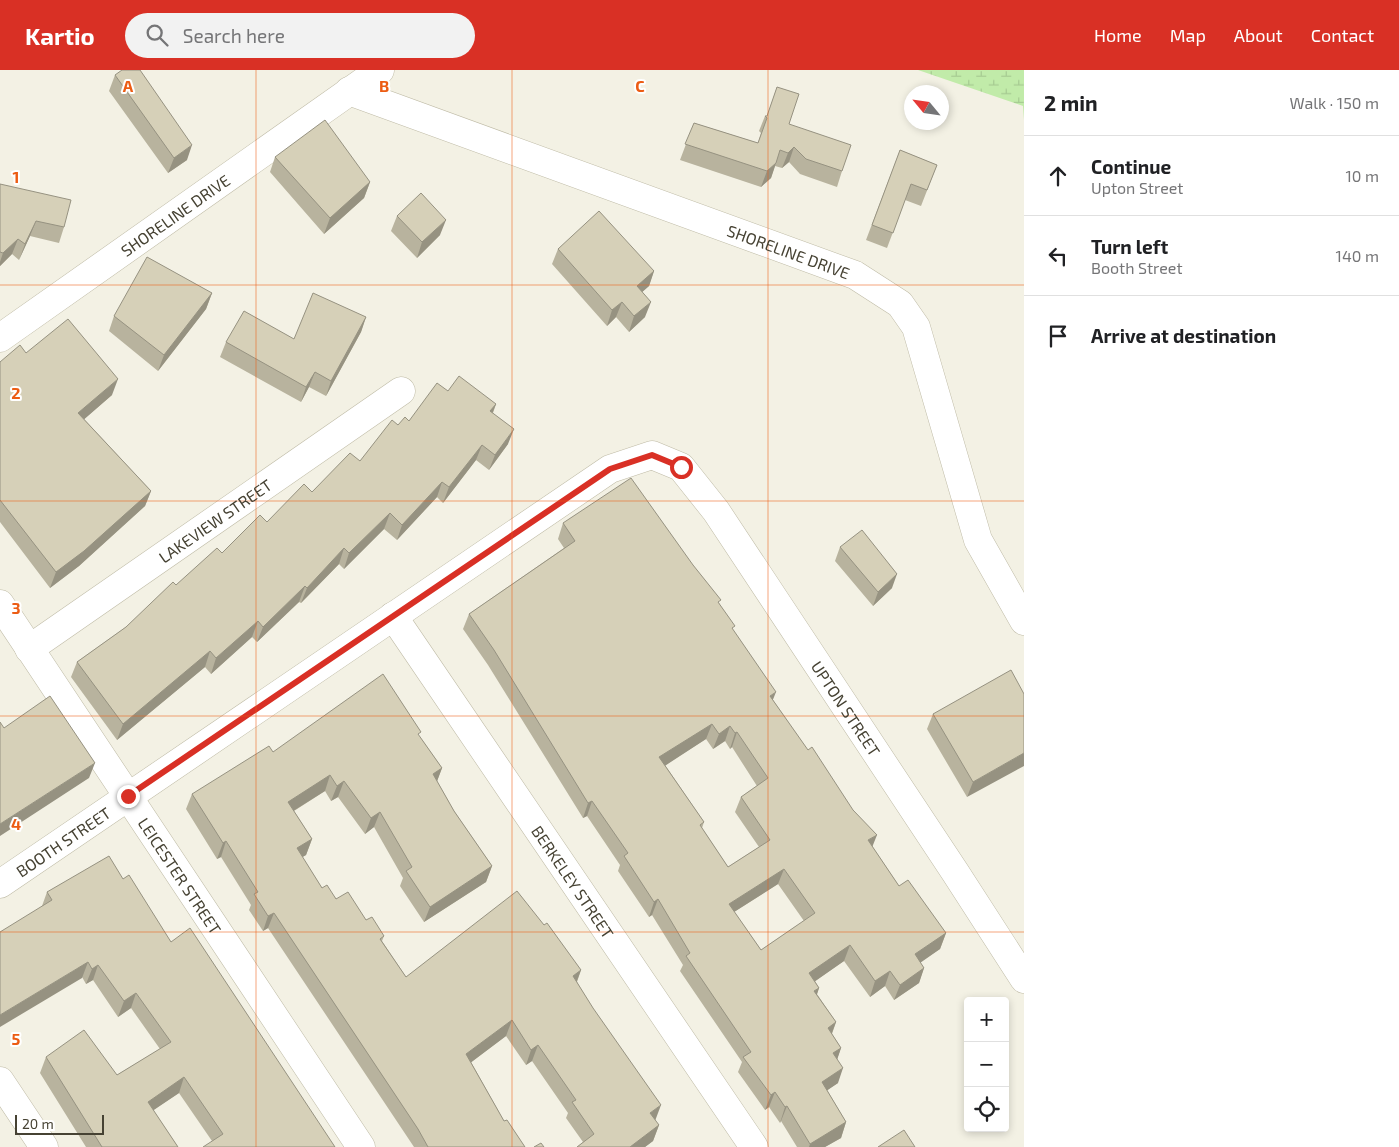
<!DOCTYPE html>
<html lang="en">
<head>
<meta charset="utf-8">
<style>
  body { margin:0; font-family:"Exo 2",sans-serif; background:#f2f2f2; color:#202124 }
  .controls { position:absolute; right:15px; bottom:15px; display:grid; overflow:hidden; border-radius:5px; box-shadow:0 2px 8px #0003 }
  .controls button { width:45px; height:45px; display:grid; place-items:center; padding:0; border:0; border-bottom:1px solid #e0e0e0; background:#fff; color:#202124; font:25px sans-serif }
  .compass { position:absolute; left:904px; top:15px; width:45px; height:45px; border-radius:50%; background:#fff; box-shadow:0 2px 8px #0003; rotate:299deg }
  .scale { position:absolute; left:15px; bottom:12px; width:89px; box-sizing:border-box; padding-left:5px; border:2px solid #464233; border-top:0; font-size:14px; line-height:18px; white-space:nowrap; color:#464233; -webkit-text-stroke:4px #fff; paint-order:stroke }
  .stop { position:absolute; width:15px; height:15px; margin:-11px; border:4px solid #d93025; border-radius:50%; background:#fff }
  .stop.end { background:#d93025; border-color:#fff; box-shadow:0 1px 5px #0008 }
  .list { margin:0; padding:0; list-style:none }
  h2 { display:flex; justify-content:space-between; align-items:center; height:65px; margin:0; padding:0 20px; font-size:21px }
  h2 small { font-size:16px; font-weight:400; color:#757577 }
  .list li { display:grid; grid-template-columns:32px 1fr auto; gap:15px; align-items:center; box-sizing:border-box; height:80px; padding:0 20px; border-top:1px solid #e0e0e0 }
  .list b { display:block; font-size:19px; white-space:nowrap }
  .list p { margin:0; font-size:16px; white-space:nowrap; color:#757577 }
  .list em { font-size:16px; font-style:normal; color:#757577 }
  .icon { flex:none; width:28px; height:28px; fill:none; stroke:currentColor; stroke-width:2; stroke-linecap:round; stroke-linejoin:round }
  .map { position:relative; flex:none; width:1024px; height:1077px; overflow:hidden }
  header { display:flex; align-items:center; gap:30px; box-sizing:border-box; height:70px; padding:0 25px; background:#d93025; color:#fff }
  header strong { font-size:24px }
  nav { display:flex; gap:28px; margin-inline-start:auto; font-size:18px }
  .search { width:350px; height:45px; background:#f2f2f2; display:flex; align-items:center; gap:12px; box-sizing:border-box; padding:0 18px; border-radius:28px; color:#757577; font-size:19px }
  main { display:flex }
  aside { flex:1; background:#fff }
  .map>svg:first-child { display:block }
</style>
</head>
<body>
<header>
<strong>Kartio</strong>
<div class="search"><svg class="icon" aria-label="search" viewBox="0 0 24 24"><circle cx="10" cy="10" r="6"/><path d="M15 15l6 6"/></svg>Search here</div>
<nav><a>Home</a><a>Map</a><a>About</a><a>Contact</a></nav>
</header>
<main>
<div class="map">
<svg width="1024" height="1077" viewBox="0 0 1024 1077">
  <defs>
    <pattern id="wetland-marsh" width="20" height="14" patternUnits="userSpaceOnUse" patternTransform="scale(1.25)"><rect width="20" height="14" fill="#c1eba9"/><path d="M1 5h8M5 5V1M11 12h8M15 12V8" fill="none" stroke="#a7cb92"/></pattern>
  </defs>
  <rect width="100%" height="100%" fill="#f3f1e4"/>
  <path fill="url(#wetland-marsh)" d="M918,0H1024V50L1023,36Z"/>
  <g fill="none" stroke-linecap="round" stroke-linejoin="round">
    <defs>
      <g id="minor">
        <path id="s1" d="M349,21L855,205L900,234L916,257L978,470L1024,551"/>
        <path id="s2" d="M0,268L380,0"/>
        <path id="s3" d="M0,534L361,1077"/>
        <path id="s4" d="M393,546L754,1077"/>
        <path id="s5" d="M29,579L401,321"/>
        <path id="s6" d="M0,814L610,399L652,385L681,397L716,441L955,802L1024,909"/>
        <path d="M0,1011L44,1077"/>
      </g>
    </defs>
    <use href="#minor" stroke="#bfbba6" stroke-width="29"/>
    <use href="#minor" stroke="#fff" stroke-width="28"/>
  </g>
  <path fill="#b8b39e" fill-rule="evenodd" d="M115,5L187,90L168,103L109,21Z
    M777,17L789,54L842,101L837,117L800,104L789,92L782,98L775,96L771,108L761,117L680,90L694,53L758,73L761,63L759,61L765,46H767Z
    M900,80L937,95L921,136L905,130L887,178L866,170Z
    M275,87L370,112L364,128L324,164L270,102Z
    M0,114L64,157L59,173L30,166L19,190L12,184L0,196Z
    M397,146L440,165L417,188L391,161Z
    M558,179L654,201L649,216L642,222L645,247L629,262L616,247L607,256L552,194Z
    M212,223L206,239L158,301L109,261L114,246Z
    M366,247L361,262L326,326L309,317L301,332L220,287L226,272L294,269Z
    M26,283L112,325L84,349L151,421L145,436L79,496L50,518L0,452V292Z
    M448,321L496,334L493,343L508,374L489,400L476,390L443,433L437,427L397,470L384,459L344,499L339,494L301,533L299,532L257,572L252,567L211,604L205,597L117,670L71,607L77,592L126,557L176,515L267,452L360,391L398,355L409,351Z
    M563,453L719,533L733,560L773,630L899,816L946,863L940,879L920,892L924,898L919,913L894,930L885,916L870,927L844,891L815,911L819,918L817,924L836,952L832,964L841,978L837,989L838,1013L827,1020L846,1052L841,1068L825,1077H797L781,1051L780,1053L769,1037L765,1040L738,1002L742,992L680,901L683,895L652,845L649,847L618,801L620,795L587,746L583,748L488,595L463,559L469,544L564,478L558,469ZM706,669L713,679L725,671L730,679L732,677L757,716L741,727L735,742L759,777L728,797L702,758L704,752L665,695ZM778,814L804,851L761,880L734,842Z
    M840,477L892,518L873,536L835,491Z
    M1024,624L967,727L927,659L933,644Z
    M420,667L442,698L437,711L454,741L492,796L486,812L424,852L400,816L403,808L374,757L365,764L338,727L331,731L325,721L294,741L312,769L306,785L302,787L322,818L366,850L384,866L382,871L406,907L544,855L581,900L577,912L655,1051L659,1055L653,1071L645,1077H577L583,1072L566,1048L568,1043L532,991L526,995L506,966L471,992L504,1051L525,1077H414L268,858L263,861L249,840L251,835L221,787L217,789L186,739L192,724L273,682Z
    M123,809L171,872L335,1077L212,1071L179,1023L153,1040L178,1077H86L40,1003L46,987L117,1005L160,979L131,938L118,947L93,910L86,914L42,836L47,822Z"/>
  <path fill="#969281" d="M192,75L187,90L168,103L174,88Z
    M794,77L789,92L782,98L788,83Z
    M776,93L771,108L761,117L767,101Z
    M370,112L364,128L324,164L330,148Z
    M446,150L440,165L417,188L422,172Z
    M36,151L30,166L19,190L25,174Z
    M18,169L12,184L0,196V192L3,183Z
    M654,201L649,216L632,231L637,216Z
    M212,223L206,239L158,301L164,285Z
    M622,232L616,247L607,256L612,240Z
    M651,232L645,247L629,262L634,246Z
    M366,247L361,262L326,326L331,311Z
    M315,302L309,317L301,332L306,317Z
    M118,309L112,325L73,359L78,343Z
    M496,334L490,349V341Z
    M514,359L508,374L489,400L495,385Z
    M482,375L476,390L443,433L449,417Z
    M442,412L437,427L397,470L402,455Z
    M151,421L145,436L79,496L50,518L56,502Z
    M390,443L384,459L344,499L349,483Z
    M344,478L339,494L301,533L307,518Z
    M897,504L892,518L873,536L878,522Z
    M305,516L299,532L257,572L263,557Z
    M258,551L252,567L211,604L216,588Z
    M210,581L205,597L117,670L123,654Z
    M776,622L770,637V626Z
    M712,654L706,669L654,703L659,687Z
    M730,656L725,671L713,679L719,664Z
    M737,662L732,677L730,679L735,663Z
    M1024,683V696L967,727L973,712Z
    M95,693L89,708L0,766V754Z
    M442,698L436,714L433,704Z
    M330,705L325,721L282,748L288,732Z
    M344,711L338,727L331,731L337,716Z
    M592,731L587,746L583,748L588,733Z
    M380,742L374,757L365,764L371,748Z
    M877,765L871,780L868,770Z
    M312,769L306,785L291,794L297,778Z
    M226,771L221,787L217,789L223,773Z
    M492,796L486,812L424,852L430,837Z
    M784,799L778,814L723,849L729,834Z
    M658,829L652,845L649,847L654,832Z
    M274,843L268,858L263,861L268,846Z
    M946,863L940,879L910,900L915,884Z
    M850,875L844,891L804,919L809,903Z
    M88,892L82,908L0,957V945Z
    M98,895L93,910L86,914L92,899Z
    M924,898L919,913L894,930L900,915Z
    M581,900L575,916L573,906Z
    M890,901L885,916L870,927L875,911Z
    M819,918L814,933V921Z
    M136,923L131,938L118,947L124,931Z
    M512,950L506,966L461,1000L466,984Z
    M836,952L830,968L828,958Z
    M538,975L532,991L526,995L531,980Z
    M841,978L836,993L833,983Z
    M843,998L838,1013L816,1028L822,1012Z
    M184,1007L179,1023L142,1048L148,1032Z
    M775,1022L769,1037L765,1040L771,1025Z
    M661,1035L655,1051L650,1043Z
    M787,1036L781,1051L780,1053L785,1037Z
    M846,1052L841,1068L825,1077H809L810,1074Z
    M659,1055L653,1071L645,1077H630Z"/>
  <path fill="#d6d0b8" stroke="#969281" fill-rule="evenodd" d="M122,0H140L192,75L174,88L115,5Z
    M777,17L799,24L789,54L851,75L842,101L806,89L794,77L788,83L780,80L776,93L767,101L685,74L694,53L758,73L767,48L765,46H767Z
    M325,50L370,112L330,148L275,87Z
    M900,80L937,95L927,120L911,114L893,163L872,155Z
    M0,114L71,130L64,157L36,151L25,174L18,169L3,183L0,182Z
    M421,123L446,150L422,172L397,146Z
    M599,141L654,201L637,216L651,232L634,246L622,232L612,240L558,179Z
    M147,187L212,223L164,285L114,246Z
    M313,223L366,247L331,311L315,302L306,317L226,272L244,241L294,269Z
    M68,249L118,309L78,343L151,421L84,481L56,502L0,430V292L20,275L26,283Z
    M459,306L496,334L490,341L514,359L495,385L482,375L449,417L442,412L402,455L390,443L349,483L344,478L307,518L305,516L263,557L258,551L216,588L210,581L123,654L77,592L126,557L173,512L176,515L217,478L222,483L260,445L267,452L304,414L312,422L350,383L360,391L392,350L398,355L405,347L409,351L437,313L448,321Z
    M631,408L693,495L721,530L718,532L735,556L732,558L776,622L770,626L808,680L812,677L853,740L877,765L868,770L899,816L908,810L946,863L915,884L924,898L900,915L890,901L875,911L850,875L809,903L819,918L814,921L836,952L828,958L841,978L833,983L843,998L822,1012L846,1052L810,1074L787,1036L785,1037L775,1022L771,1025L743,987L751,982L686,886L690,883L658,829L654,832L624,786L628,783L592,731L588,733L494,580L469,544L575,471L563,453ZM712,654L719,664L730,656L735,663L737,662L768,708L741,727L770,770L728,797L700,755L704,752L659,687ZM784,799L815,843L761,880L729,834Z
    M862,460L897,504L878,522L840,477Z
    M1011,600L1024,624V683L973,712L933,644Z
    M383,604L421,662L418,664L442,698L433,704L454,741L492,796L430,837L406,801L412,797L380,742L371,748L344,711L337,716L330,705L288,732L312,769L297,778L322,818L327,815L336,829L348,822L366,850L372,847L384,866L380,869L406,907L517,821L544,855L547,853L581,900L573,906L593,938L661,1035L650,1043L659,1055L630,1077H577L594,1064L572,1032L576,1030L538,975L531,980L512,950L466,984L504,1051L507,1050L525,1077H428L418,1059L274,843L268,846L254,824L258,822L226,771L223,773L192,724L269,676L273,682Z
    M50,626L95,693L0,754V652L4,658Z
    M109,786L123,809L129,805L171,872L190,858L335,1077H203L223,1064L184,1007L148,1032L178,1077H102L46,987L84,960L117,1005L171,972L136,923L124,931L98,895L92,899L88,892L0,945V862L52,830L47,822Z
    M904,1060L915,1077H878Z
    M541,1073L544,1077H534Z"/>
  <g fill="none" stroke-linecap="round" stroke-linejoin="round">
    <path stroke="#d93025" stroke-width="6" d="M128,726L610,399L652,385L681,397"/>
  </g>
  <path fill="none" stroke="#ec5c13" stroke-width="1" stroke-opacity="0.55" d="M256,0V1077M512,0V1077M768,0V1077M0,215H1024M0,431H1024M0,646H1024M0,862H1024"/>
  <g text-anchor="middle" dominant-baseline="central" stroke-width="4" stroke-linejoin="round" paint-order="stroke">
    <g font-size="16" fill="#464233" stroke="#fff">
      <text stroke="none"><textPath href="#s2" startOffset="214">SHORELINE DRIVE</textPath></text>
      <text stroke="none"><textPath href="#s1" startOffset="468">SHORELINE DRIVE</textPath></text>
      <text stroke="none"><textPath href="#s5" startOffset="226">LAKEVIEW STREET</textPath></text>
      <text stroke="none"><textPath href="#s6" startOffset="1106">UPTON STREET</textPath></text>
      <text stroke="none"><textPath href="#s6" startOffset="76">BOOTH STREET</textPath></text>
      <text stroke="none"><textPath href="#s3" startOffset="326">LEICESTER STREET</textPath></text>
      <text stroke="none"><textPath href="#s4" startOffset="321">BERKELEY STREET</textPath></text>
    </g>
  </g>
  <g font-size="16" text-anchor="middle" font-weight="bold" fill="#ec5c13" stroke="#fff" stroke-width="4" stroke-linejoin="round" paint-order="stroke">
    <text x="128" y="22">A</text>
    <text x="384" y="22">B</text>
    <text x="640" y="22">C</text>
    <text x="16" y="113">1</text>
    <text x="16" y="329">2</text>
    <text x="16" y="544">3</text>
    <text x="16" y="760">4</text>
    <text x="16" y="975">5</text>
  </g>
</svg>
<div class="controls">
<button>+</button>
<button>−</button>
<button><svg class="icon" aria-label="locate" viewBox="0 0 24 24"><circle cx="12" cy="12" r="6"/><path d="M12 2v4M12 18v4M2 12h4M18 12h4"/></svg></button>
</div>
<svg class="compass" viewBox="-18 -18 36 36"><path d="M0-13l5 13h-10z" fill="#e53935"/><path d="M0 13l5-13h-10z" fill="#757577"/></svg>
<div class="scale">20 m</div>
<div class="stop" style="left:681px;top:397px"></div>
<div class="stop end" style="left:128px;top:726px"></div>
</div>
<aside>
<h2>2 min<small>Walk · 150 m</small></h2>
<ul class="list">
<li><svg class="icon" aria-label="ahead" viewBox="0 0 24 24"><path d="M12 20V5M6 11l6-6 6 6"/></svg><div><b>Continue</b><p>Upton Street</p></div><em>10 m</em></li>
<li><svg class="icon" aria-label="left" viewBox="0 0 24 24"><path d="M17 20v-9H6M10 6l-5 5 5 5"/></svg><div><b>Turn left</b><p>Booth Street</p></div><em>140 m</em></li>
<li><svg class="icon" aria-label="arrive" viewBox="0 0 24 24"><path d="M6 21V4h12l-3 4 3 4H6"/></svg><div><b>Arrive at destination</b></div></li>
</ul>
</aside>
</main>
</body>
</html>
